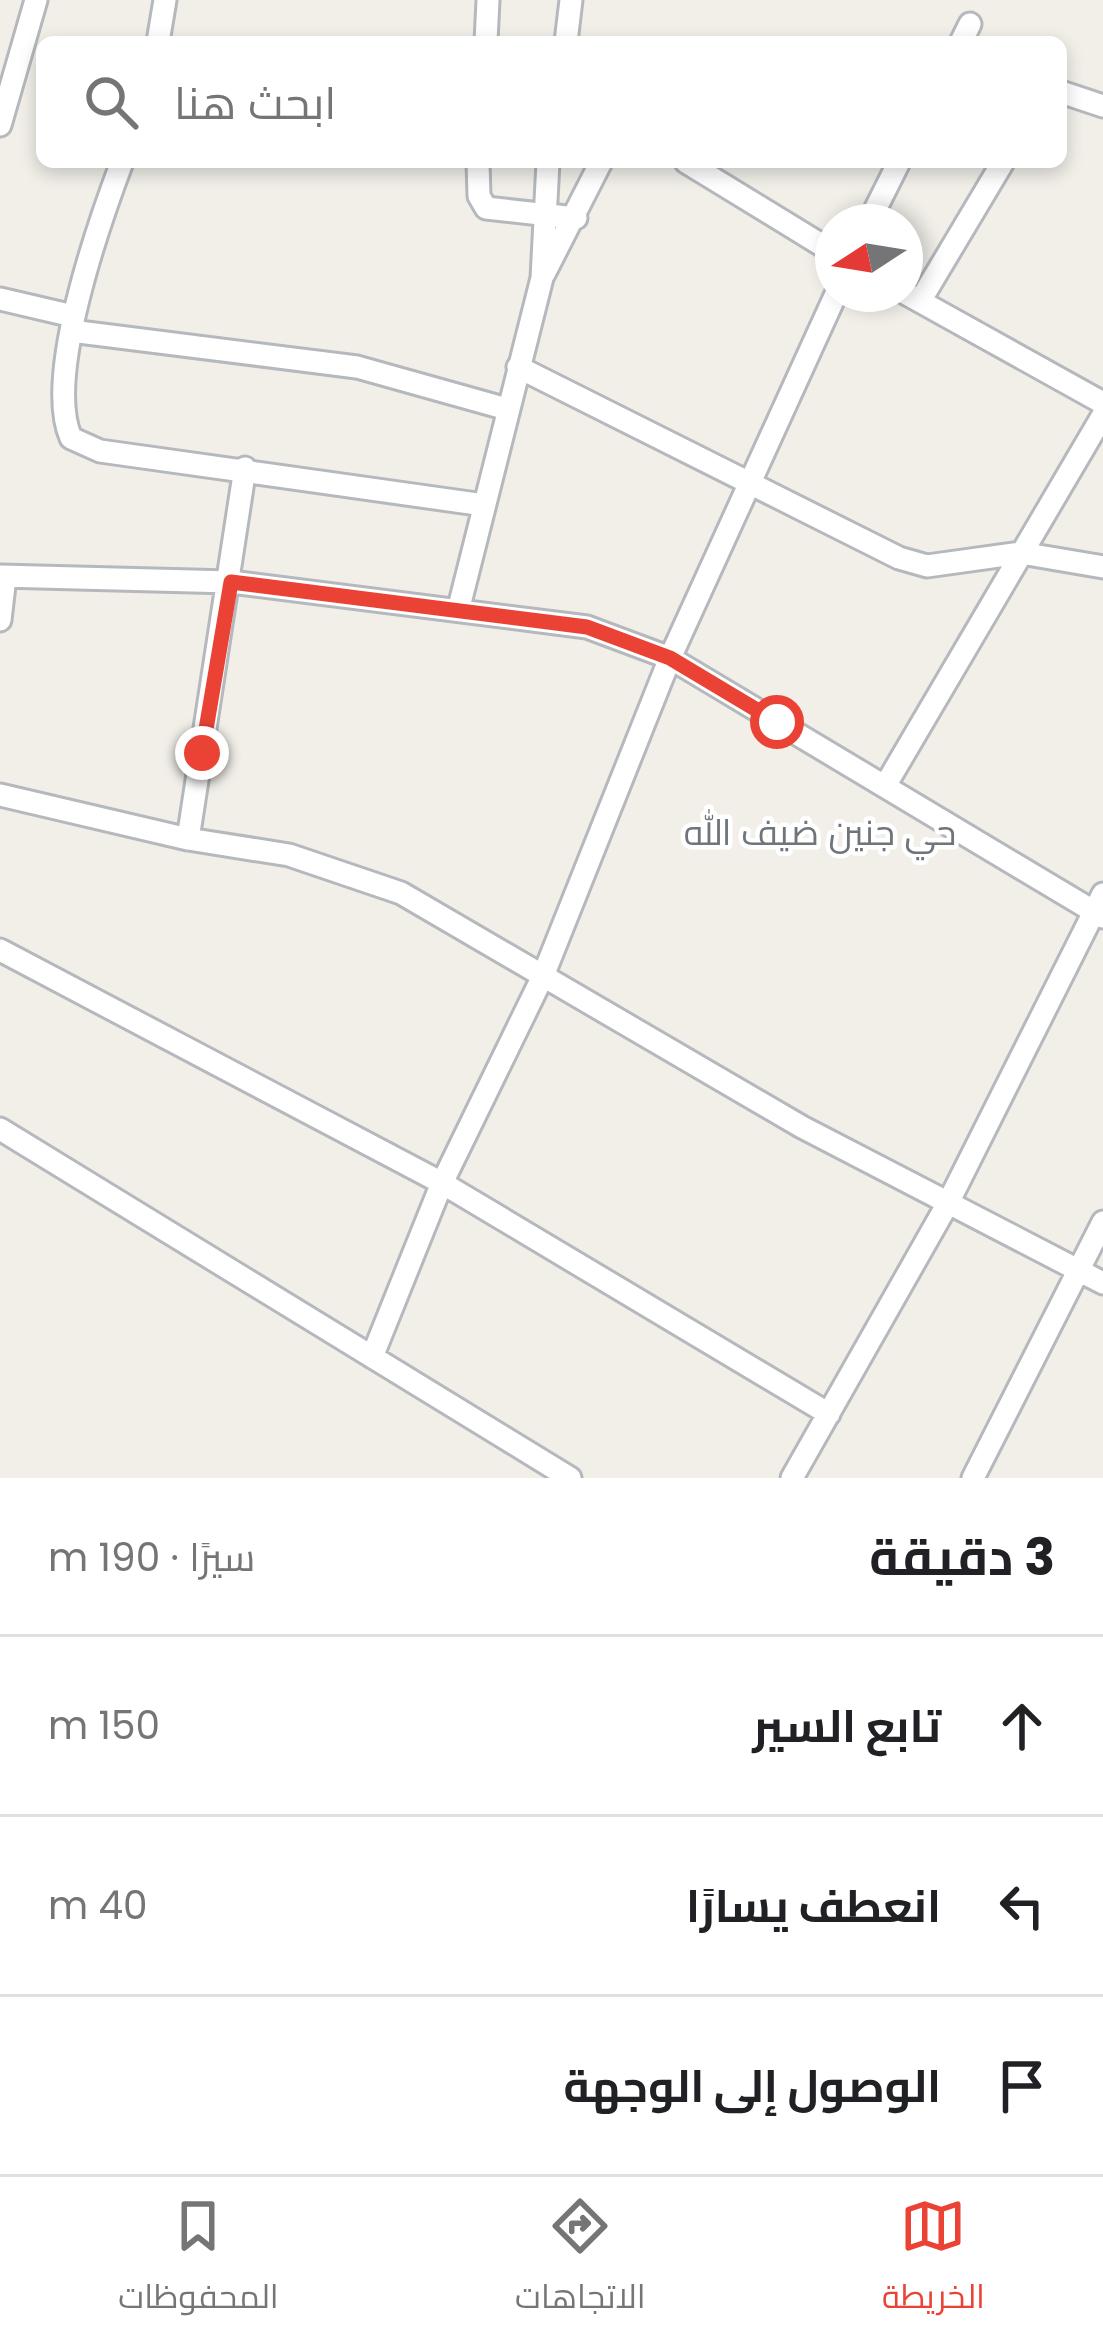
<!DOCTYPE html>
<html lang="ar">
<head>
<meta charset="utf-8">
<style>
  body { margin:0; font-family:Poppins,Cairo,sans-serif; background:#f2f2f2; color:#202124; direction:rtl }
  .compass { position:absolute; left:815px; top:204px; width:108px; height:108px; border-radius:50%; background:#fff; box-shadow:0 6px 18px #0003; rotate:258deg }
  .stop { position:absolute; width:36px; height:36px; margin:-27px; border:9px solid #ea4335; border-radius:50%; background:#fff }
  .stop.end { background:#ea4335; border-color:#fff; box-shadow:0 3px 12px #0008 }
  .list { margin:0; padding:0; list-style:none }
  h2 { display:flex; justify-content:space-between; align-items:center; height:156px; margin:0; padding:0 48px; font-size:51px }
  h2 small { font-size:39px; font-weight:400; color:#757577 }
  .list li { display:grid; grid-template-columns:78px 1fr auto; gap:36px; align-items:center; box-sizing:border-box; height:180px; padding:0 48px; border-top:3px solid #e0e0e0 }
  .list b { display:block; font-size:45px; white-space:nowrap }
  .list em { font-size:39px; font-style:normal; color:#757577 }
  .icon { flex:none; width:66px; height:66px; fill:none; stroke:currentColor; stroke-width:2; stroke-linecap:round; stroke-linejoin:round }
  .map { position:relative; flex:none; width:1103px; height:1478px; overflow:hidden; direction:ltr }
  .search { position:absolute; background:#fff; box-shadow:0 6px 18px #0003; left:36px; right:36px; top:36px; height:132px; display:flex; align-items:center; gap:30px; box-sizing:border-box; padding:0 42px; border-radius:18px; color:#757577; font-size:45px }
  .sheet { height:696px; background:#fff }
  nav { display:flex; justify-content:space-around; align-items:center; box-sizing:border-box; height:168px; border-top:3px solid #e0e0e0; background:#fff; font-size:33px; color:#757577 }
  nav a { display:grid; justify-items:center; gap:6px }
  nav .on { color:#ea4335 }
  .map>svg:first-child { display:block }
</style>
</head>
<body>
<div class="map">
<svg width="1103" height="1478" viewBox="0 0 1103 1478">
  <rect width="100%" height="100%" fill="#f1efe8"/>
  <g fill="none" stroke-linecap="round" stroke-linejoin="round">
    <defs>
      <path id="street" d="M158,42L165,0
        M486,42L488,0
        M566,42L571,0
        M961,42L970,24
        M1061,92L1103,106
        M0,125L36,0
        M122,162C99,223 44,378 71,438L100,451L484,505
        M478,162L479,196L486,208L576,218
        M686,162L833,252
        M869,222L899,162
        M544,274L601,162
        M905,293L1103,403
        M0,299L73,316
        M920,301L1003,162
        M71,331L357,367L507,409
        M518,367L899,558L927,566L1021,553L1103,567
        M0,576L231,582L587,627L670,658L1103,917
        M459,607L542,278L548,162
        M0,620L5,577
        M885,786L1103,415
        M0,795L188,839L289,855L401,893L802,1127L1103,1283
        M188,839L245,468
        M0,950L442,1183L829,1414
        M0,1129L570,1478
        M372,1357L442,1183L543,976L670,658L836,294
        M792,1478L948,1203L1103,894
        M973,1478L1103,1222"/>
    </defs>
    <use href="#street" stroke="#b5b8bc" stroke-width="27"/>
    <use href="#street" stroke="#fff" stroke-width="21"/>
  </g>
  <g fill="none" stroke-linecap="round" stroke-linejoin="round">
    <path stroke="#ea4335" stroke-width="15" d="M202,753L231,582L587,627L670,658L777,722"/>
  </g>
  <g text-anchor="middle" dominant-baseline="central" stroke-width="9" stroke-linejoin="round" paint-order="stroke">
    <g font-size="36" fill="#70757a" stroke="#fff">
      <text x="820" y="832">حي جنين ضيف الله</text>
    </g>
  </g>
</svg>
<svg class="compass" viewBox="-18 -18 36 36"><path d="M0-13l5 13h-10z" fill="#e53935"/><path d="M0 13l5-13h-10z" fill="#757577"/></svg>
<div class="stop" style="left:777px;top:722px"></div>
<div class="stop end" style="left:202px;top:753px"></div>
<div class="search"><svg class="icon" aria-label="search" viewBox="0 0 24 24"><circle cx="10" cy="10" r="6"/><path d="M15 15l6 6"/></svg>ابحث هنا</div>
</div>
<section class="sheet">
<h2>3 دقيقة<small>سيرًا · 190 m</small></h2>
<ul class="list">
<li><svg class="icon" aria-label="ahead" viewBox="0 0 24 24"><path d="M12 20V5M6 11l6-6 6 6"/></svg><div><b>تابع السير</b></div><em>150 m</em></li>
<li><svg class="icon" aria-label="left" viewBox="0 0 24 24"><path d="M17 20v-9H6M10 6l-5 5 5 5"/></svg><div><b>انعطف يسارًا</b></div><em>40 m</em></li>
<li><svg class="icon" aria-label="arrive" viewBox="0 0 24 24"><path d="M6 21V4h12l-3 4 3 4H6"/></svg><div><b>الوصول إلى الوجهة</b></div></li>
</ul>
</section>
<nav>
<a class="on"><svg class="icon" aria-label="map" viewBox="0 0 24 24"><path d="M3 6l6-2 6 2 6-2v14l-6 2-6-2-6 2zM9 4v14M15 6v14"/></svg>الخريطة</a>
<a><svg class="icon" aria-label="directions" viewBox="0 0 24 24"><path d="M12 3l9 9-9 9-9-9zM9 14v-3h6M13 9l2 2-2 2"/></svg>الاتجاهات</a>
<a><svg class="icon" aria-label="saved" viewBox="0 0 24 24"><path d="M7 4h10v16l-5-4-5 4z"/></svg>المحفوظات</a>
</nav>
</body>
</html>
